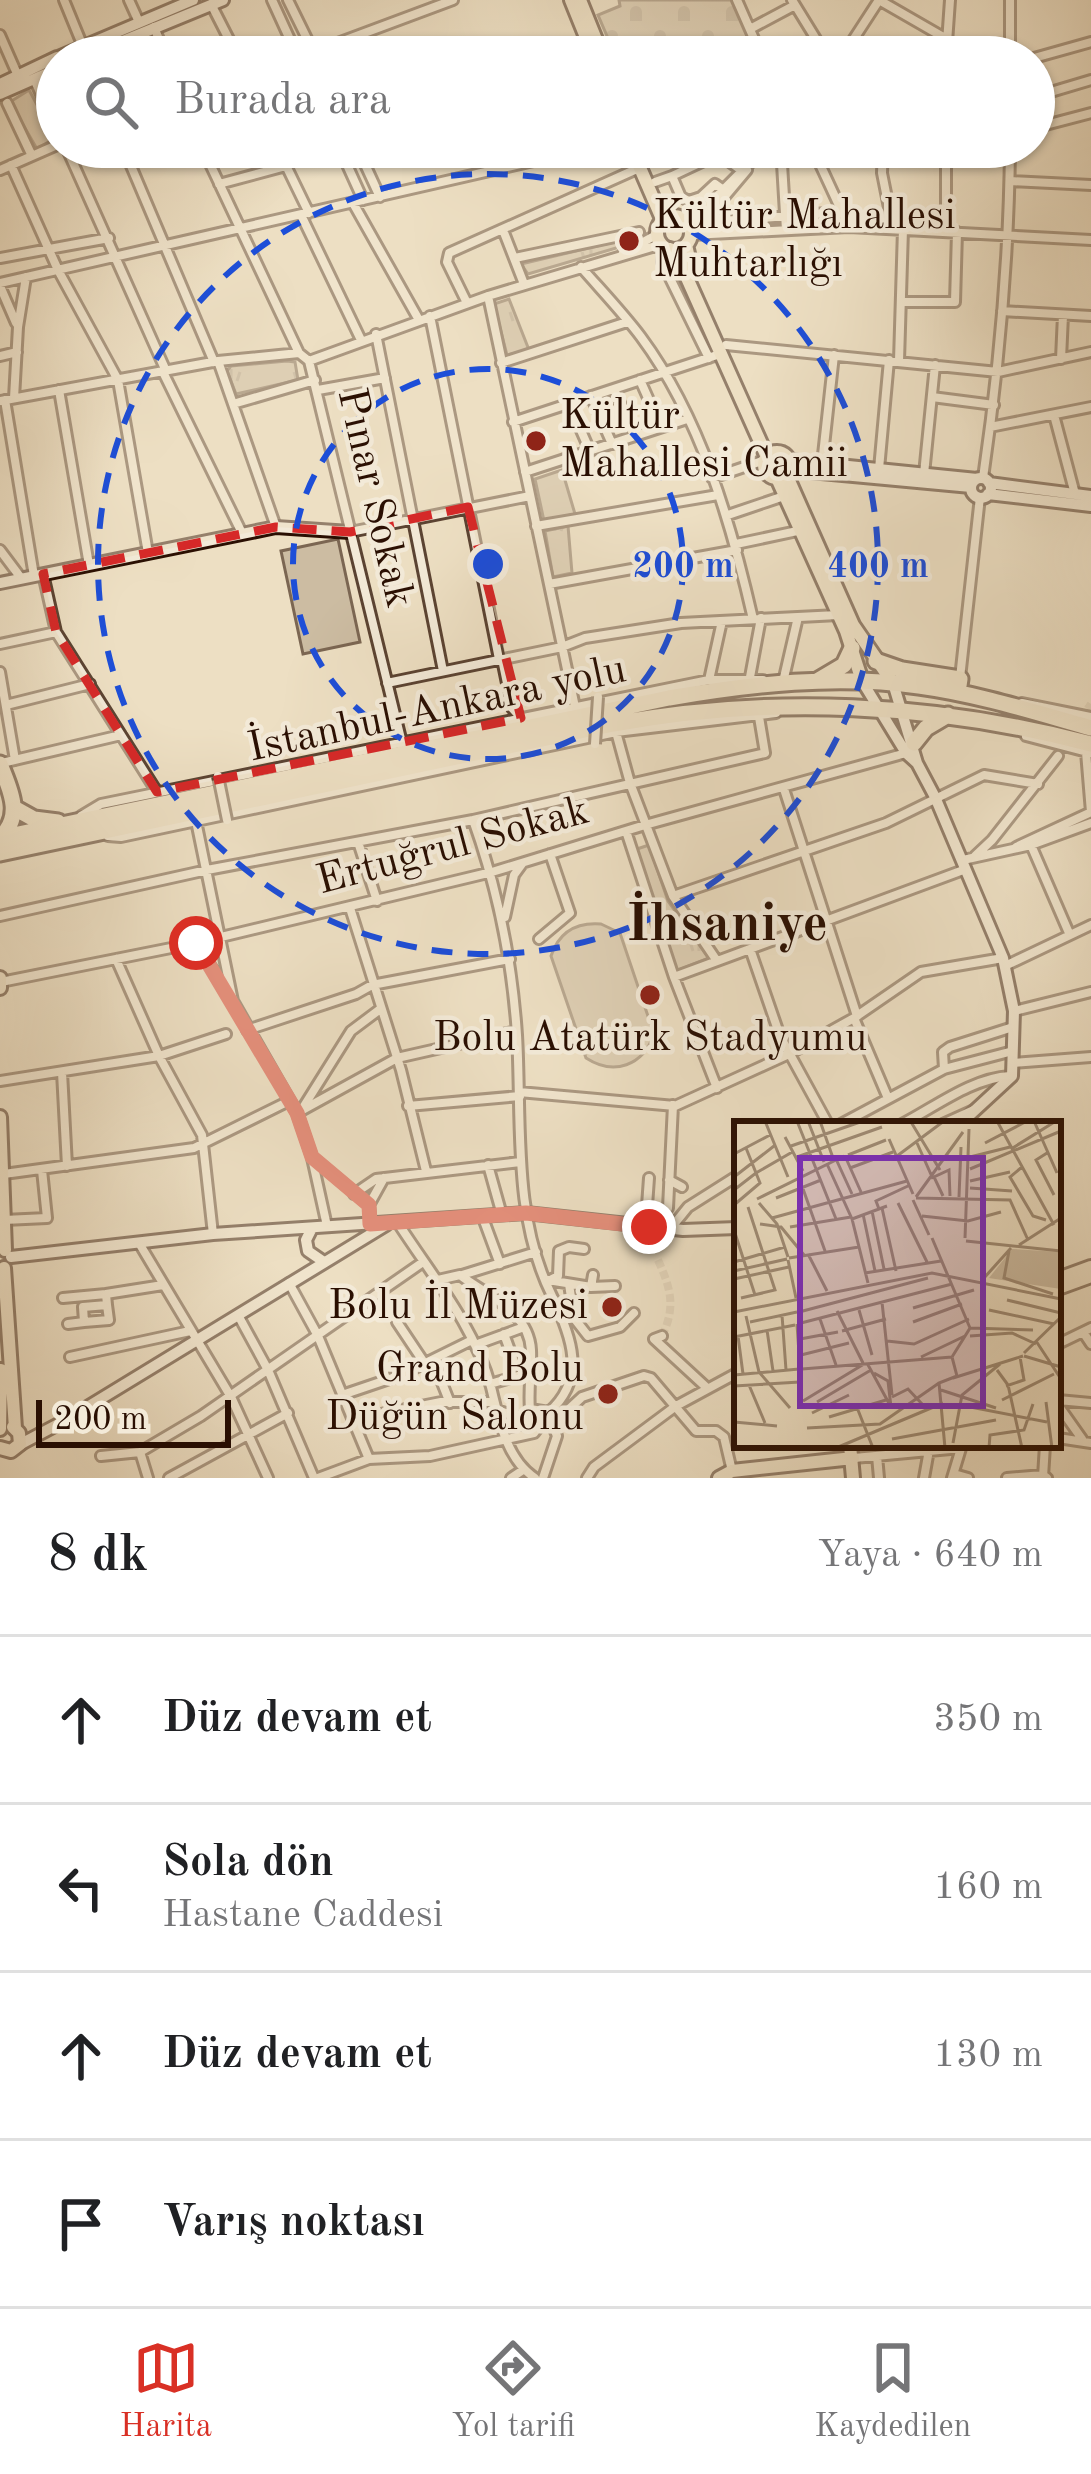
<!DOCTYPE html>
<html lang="tr">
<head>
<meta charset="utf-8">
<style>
  body { margin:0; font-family:"Old Standard TT",serif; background:#f6f6f6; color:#202124 }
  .scale { position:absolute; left:36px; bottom:30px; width:195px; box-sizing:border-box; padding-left:12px; border:6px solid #2a0f02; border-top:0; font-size:33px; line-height:42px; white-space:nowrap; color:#2a0f02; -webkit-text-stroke:9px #f3ead8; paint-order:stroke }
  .stop { position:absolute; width:36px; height:36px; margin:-27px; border:9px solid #d93025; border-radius:50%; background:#fff }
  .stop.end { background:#d93025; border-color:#fff; box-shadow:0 3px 12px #0008 }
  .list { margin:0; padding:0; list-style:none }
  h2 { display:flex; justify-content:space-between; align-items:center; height:156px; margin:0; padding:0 48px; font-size:51px }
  h2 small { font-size:39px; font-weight:400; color:#757577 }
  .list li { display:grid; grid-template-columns:78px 1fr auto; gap:36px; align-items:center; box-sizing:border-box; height:168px; padding:0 48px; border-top:3px solid #e0e0e0 }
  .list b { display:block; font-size:45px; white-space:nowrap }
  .list p { margin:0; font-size:39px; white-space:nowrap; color:#757577 }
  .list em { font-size:39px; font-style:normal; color:#757577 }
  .icon { flex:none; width:66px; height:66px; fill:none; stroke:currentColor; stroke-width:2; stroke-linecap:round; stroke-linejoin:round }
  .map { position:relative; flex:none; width:1091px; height:1478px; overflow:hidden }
  .search { position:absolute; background:#fff; box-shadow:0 3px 9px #0004; left:36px; right:36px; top:36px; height:132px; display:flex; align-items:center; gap:30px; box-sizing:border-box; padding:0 42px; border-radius:66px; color:#757577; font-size:45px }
  .sheet { height:828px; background:#fff }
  nav { display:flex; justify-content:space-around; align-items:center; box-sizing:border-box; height:168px; border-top:3px solid #e0e0e0; background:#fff; font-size:33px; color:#757577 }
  nav a { display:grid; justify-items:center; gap:6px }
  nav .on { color:#d93025 }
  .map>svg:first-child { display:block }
</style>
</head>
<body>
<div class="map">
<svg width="1091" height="1478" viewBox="0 0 1091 1478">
  <defs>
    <pattern id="cemetery-stones" width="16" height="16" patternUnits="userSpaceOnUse" patternTransform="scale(3)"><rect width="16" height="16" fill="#ccbca2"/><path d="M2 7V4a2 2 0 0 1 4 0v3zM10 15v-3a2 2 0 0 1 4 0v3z" fill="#afa08a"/></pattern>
    <pattern id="park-tufts" width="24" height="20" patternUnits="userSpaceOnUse" patternTransform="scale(3)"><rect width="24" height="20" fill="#ccbca2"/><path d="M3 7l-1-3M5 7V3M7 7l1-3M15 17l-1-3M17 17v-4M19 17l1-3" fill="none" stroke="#afa08a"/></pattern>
  </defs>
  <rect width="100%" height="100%" fill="#eddfc3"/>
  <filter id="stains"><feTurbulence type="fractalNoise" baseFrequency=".00167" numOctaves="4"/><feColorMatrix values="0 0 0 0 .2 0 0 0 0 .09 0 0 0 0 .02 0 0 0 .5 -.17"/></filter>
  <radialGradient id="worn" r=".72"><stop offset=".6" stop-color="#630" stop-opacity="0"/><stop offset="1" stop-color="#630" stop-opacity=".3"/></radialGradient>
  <path fill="#ccbca2" stroke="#7b6652" stroke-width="3" d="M338,539L360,642L303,654L281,551Z
    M601,924L620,933L654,1034C643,1066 614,1076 586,1058L551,956C559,932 576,922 601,924Z"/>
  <path fill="url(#cemetery-stones)" stroke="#7b6652" stroke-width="3" d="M619,0H733L758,57H616L598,15L620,6Z"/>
  <path fill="url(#park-tufts)" stroke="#7b6652" stroke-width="3" d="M29,90L55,138L37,149L10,102Z
    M631,238L633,243L528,274L521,264Z
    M509,299L529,350L507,355L494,304Z
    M287,361L295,362L298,380L236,394L227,371L231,366Z
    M562,470L575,514L544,521L535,479Z
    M568,526L572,573L553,577L545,531Z
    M649,845L668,901L709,958L676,971L637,849Z"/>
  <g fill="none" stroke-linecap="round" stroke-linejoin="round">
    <path stroke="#d0c0a6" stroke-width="8" stroke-dasharray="8 4" stroke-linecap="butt" d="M1081,719L1091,704
      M647,1206L652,1243
      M658,1260C671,1289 676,1307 662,1336"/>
    <defs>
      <path id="street" d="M64,0L84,49
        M129,0L139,22
        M272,0L298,57
        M288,0L316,57
        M737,0L762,57
        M792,0L827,57
        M879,0L945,38
        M1010,0V57
        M211,4L238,57
        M154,27L166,57
        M750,29L795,5
        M0,35L18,76
        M235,51L281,48
        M300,57L453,0
        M842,57L879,0
        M912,57L945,38
        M946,57L950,0
        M1034,58L1091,42
        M34,79L57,129
        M1034,97L1091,80
        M7,103L32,156
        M1034,128L1091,113
        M66,147L166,371
        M123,147L214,362
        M202,147L299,353L309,361L402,743
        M277,147L309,213
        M339,147L363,200
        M357,147L380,197
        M781,147L786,230
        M812,147L849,227
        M883,147L882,173L893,228
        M11,165L58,270L118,380L148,553
        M0,170L57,145
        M672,176L719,154L741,170
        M1010,181L1091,185
        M655,182L672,176L681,197L689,201L701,197L715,184L722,189
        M219,184L286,166
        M353,203L419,320
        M710,214L721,221L840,212
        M301,215L361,340
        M686,221L701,212L766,147
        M691,229L710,214L747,170
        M503,230L524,284
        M946,231V147
        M691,235L849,227L1091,240
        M664,246L662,262L709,358
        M623,253L658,234
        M0,258L109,238
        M515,258L639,232
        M581,267C601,290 623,313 641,337C701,418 731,523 753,619
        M0,283L595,147
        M0,286L16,323
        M488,296L575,707
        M901,302H955L957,232
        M467,303L447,262L449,253L639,168
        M1002,311L1091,316
        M430,316L499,659
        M376,334L443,671
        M726,345L998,372L1091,352
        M0,356L17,352
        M1061,359L1063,315
        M218,361L276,527
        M309,361L488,296L662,244
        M899,361L903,229
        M501,363L627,322
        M163,372L242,533
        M640,380L661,427
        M614,389L634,436
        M59,390L89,565
        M318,390L385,378
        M591,396L612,444
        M932,397L994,405
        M14,398L18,327L26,277
        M5,400L34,576
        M0,401L218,361L299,353
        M569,403L590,451
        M233,404L315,380
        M1054,415L1075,494
        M513,422L720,354
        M990,427L1091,407
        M822,464L834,355
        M879,469L889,360
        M525,472L687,419
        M924,474L935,365
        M712,478L765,460
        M983,478C999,368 1009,258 1010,147
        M728,515L787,495
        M536,526L718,495
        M350,532L530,496
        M736,544L802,530
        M0,550L21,578
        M43,574L56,632L157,792
        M549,584L737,550
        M0,644L56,632
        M502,659L512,708L521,718
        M0,672L15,760
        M750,677L761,618
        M960,678L980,497
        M709,680L722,621
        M783,682L798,617
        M387,683L562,647L585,638L681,623L838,615
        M1022,703L1091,717
        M6,705L90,684
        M616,732L630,783L673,896L717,961
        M1026,736L1091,753
        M1086,752L1091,812
        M2,763L121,735
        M784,789L857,1016
        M81,816L101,804L709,680H763
        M473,820C498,890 512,960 517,1035C522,1121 512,1216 552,1296C572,1337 587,1378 549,1412
        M196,821L233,1001L297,1113L312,1157L369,1205L371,1223
        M626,831L674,977L717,1088
        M108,836L121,837L616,732L776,713
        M358,842L377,901
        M1031,845L1069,933
        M1016,847L1091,812
        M975,856L992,840L1058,756
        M963,860L1031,845L1091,823
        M673,896L886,823L984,775L1038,784
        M350,908L401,1070L426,1171
        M0,916L207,870L473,820L765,753L759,717
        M505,917L514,875L522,864
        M539,939L570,913L550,854
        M196,943L231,998
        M750,949L780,1036L828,1124
        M116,959L159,1056L202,1135L213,1234
        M1005,966L1091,925
        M674,977L966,869
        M1,982L196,943L492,872L645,825L906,753
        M1014,1011L1091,992
        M854,1018L887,1096
        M247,1030L356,994L372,985L510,959
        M1013,1063L1091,1057
        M944,1069L943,1052L950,1047L1013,1027
        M62,1072L67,1166
        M0,1081L159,1056L226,1034
        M519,1092L675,1106L791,1053L854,1018L921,972L1003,958
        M304,1106L351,1031L379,1010
        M408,1106L520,1096
        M297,1113L397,1058L516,1031
        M841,1124L944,1069L1013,1051
        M902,1124C935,1107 972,1078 1010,1076
        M943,1124L974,1110
        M312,1158L327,1226
        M488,1165L502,1215
        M4,1174L194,1148L289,1101
        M669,1180L682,1187
        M354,1194L376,1179L520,1162
        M369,1205L384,1178
        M647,1206L649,1178
        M668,1208L673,1105
        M483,1218L500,1264
        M4,1220L47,1218L42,1170
        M398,1223C432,1276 474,1325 491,1387C499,1419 506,1459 535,1478
        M671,1228L688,1207L737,1176
        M139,1243L231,1397L268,1478
        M462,1275L536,1252
        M552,1279L558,1276L559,1251L569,1247L584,1249
        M438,1280L460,1275C487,1296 529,1311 531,1350C532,1370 528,1389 530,1409L549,1412
        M548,1280L591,1287L615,1286
        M289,1283L318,1336L369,1459
        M569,1284L574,1318L588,1336L620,1327L634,1313
        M591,1287L593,1275
        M63,1298L106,1294
        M107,1305L109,1320L84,1322L83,1307L107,1305L106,1294L163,1285
        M238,1315L268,1370L314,1478
        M397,1322L425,1364
        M68,1324L84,1322
        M1083,1332L1091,1344
        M504,1334L515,1364L529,1372
        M662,1336L654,1339L706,1387
        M1058,1344L1091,1328
        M475,1345L524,1327
        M70,1357L190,1331
        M433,1360L450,1403
        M490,1384L528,1373
        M345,1394L401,1375L472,1340
        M1058,1400L1091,1403
        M1058,1405L1082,1439
        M497,1410L540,1425L556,1421L582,1397L644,1376L651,1378L696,1431H716L724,1437L732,1471
        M355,1419L441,1402H494
        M1058,1438L1091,1443
        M140,1452L148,1478
        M101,1456L140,1452L201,1416L423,1262
        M877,1456L879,1478
        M854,1458L961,1448
        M954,1474L968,1478
        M1043,1477L1045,1445
        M169,1478L288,1413
        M318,1478L369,1459L430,1456L534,1433L540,1425
        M511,1478L523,1470
        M543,1478L557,1436L550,1419
        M587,1478L594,1467L676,1406L737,1373
        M924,1478L929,1450
        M952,1478L962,1445
        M1007,1478L1043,1475L1047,1478"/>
      <path id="secondary" d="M58,57L193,0
        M84,57L223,0
        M0,84L57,57
        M0,94L57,69
        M789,460L977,479
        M789,470L971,487
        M971 488a10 10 0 1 1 20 0a10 10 0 1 1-20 0Z
        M989,483L1091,496
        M988,494L1091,506
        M0,583L276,527L350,532
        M862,681L906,753L917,763L935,797L1003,958L1014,1011L1012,1076L960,1124
        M893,683L917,763
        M312,1228L306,1240L308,1251L324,1262
        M11,1257L213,1234L526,1213L683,1230L737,1228
        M19,1445L66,1420L386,1225"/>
      <path id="primary" d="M571,0L594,57
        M580,0L603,57
        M631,147L663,221
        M657 233a17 17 0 1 1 34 0a17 17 0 1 1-34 0Z
        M686,245L692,271
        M670,249L679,260L767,457
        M764 465a13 13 0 1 1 26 0a13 13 0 1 1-26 0Z
        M786,474L853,625L893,683
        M777,478L846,631L862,681
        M0,978V988
        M0,1117L5,1250
        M4,1268L15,1428
        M1058,1279L1091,1267
        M1058,1288L1091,1276
        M0,1429L1,1370
        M850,1445L853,1478
        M0,1448L11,1451L20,1444L19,1433L13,1427
        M719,1478L732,1471L853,1458"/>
      <path id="highway" d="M876,661L902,670L960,679L958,692
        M817,681L844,665L852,648
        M914,743L926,728L948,715
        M0,764C10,790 24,815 0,838
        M16,809L34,819L58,822
        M0,838L669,698C751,684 837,674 919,686C978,694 1034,712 1091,728
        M0,853L613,724C772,695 935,703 1091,744"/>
    </defs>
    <use href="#street" stroke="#5b4332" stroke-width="14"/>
    <use href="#secondary" stroke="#2a0f02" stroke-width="16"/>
    <use href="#primary" stroke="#2a0f02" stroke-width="18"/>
    <use href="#highway" stroke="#2a0f02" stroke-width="21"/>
    <use href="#street" stroke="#f3ead8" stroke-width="8"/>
    <use href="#secondary" stroke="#f3ead8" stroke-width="10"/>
    <use href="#primary" stroke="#eddfc3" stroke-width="12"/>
    <use href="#highway" stroke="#eddfc3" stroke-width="15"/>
    <defs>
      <path id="street-bridge" d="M595,744L598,697
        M218,776L227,820"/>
    </defs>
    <use href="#street-bridge" stroke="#5b4332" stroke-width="14" stroke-linecap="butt"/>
    <use href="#street-bridge" stroke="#f3ead8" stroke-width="8"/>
  </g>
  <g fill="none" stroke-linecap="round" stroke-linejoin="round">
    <path stroke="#d93025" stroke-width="15" d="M196,943L297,1113L312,1157L369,1205L370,1224L526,1213L649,1227"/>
  </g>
  <path d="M0 0H1091V1478H0ZM468,507L521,718L157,792L56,632L43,574L276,527L350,532Z" fill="#eddfc3" fill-opacity=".55" fill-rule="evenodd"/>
  <path fill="none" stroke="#d62828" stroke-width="9" stroke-dasharray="24 15" stroke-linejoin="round" d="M468,507L521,718L157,792L56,632L43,574L276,527L350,532Z"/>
  <g fill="none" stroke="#1d4ed8" stroke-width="6" stroke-dasharray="21 15">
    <circle cx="488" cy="564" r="195"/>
    <circle cx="488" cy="564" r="390"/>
  </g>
  <g fill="#8f2418" stroke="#f3ead8" stroke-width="4.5">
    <circle cx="629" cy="241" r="12"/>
    <circle cx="536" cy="441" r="12"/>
    <circle cx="650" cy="995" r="12"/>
    <circle cx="612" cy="1307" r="12"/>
    <circle cx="608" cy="1394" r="12"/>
  </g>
  <g text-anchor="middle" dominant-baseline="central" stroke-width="9" stroke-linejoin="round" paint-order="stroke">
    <g font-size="42" fill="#2a0f02" stroke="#f3ead8" text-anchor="start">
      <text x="653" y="217">Kültür Mahallesi<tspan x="653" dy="48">Muhtarlığı</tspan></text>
      <text x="560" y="417">Kültür<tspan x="560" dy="48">Mahallesi Camii</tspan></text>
      <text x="650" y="1039" text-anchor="middle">Bolu Atatürk Stadyumu</text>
      <text x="588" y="1307" text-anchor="end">Bolu İl Müzesi</text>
      <text x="584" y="1370" text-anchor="end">Grand Bolu<tspan x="584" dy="48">Düğün Salonu</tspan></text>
    </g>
    <g font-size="42" fill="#2a0f02" stroke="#f3ead8">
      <text transform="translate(374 498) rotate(77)">Pınar Sokak</text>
      <text transform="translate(437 710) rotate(-12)">İstanbul-Ankara yolu</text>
      <text transform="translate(453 847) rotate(-15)">Ertuğrul Sokak</text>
    </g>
    <g font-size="54" font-weight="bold" fill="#2a0f02" stroke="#f3ead8">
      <text x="727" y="926">İhsaniye</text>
    </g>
  </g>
  <g transform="translate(734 1121)">
    <rect width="327" height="327" fill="#eddfc3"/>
    <path d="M278,128L327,131V168L255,157Z" fill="#ccbca2"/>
    <path fill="none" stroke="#9f8c76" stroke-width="3" d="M31,0L54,56M63,0L102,98M74,0L90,41M86,0L99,37M263,0L320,104M300,0L323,52M177,1L206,49M51,16L69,50M155,18L179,73M183,22L199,58M251,22L293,0M57,25L129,0M277,28L322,0M313,32L302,39L320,74M0,33L36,14M114,34L152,19M111,35L127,71M163,35L210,0M63,36L148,6M236,36L276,26M102,38L118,73M93,43L118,98L134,162M288,46L276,56L299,95L312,99M116,47L159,31M236,48L327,10M0,56L40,25M236,60L276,51M68,65L91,130M236,67L278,70M0,69L22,52L12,27M209,75L200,56L215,49L216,75M182,76L229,11M225,76L227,26M42,77L87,59M182,77L276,79L294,119M23,78L110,35M179,79L195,114M25,82L43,103L54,136M164,82L193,141M0,84L26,62L22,52L60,30M148,87L162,150M145,88L142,80L174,65M138,90L150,148M129,93L141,150M188,95L234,100L267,91M38,97L173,60M118,98L153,85M26,103L47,106L70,134M56,106L117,96M0,109L21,174M198,117L236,207L218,236M231,117L235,8M232,120L327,130M285,124L327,97M275,130L270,157L319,173M74,133L93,170M55,137L125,126M54,139L62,177M0,141L51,126M0,150L53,138M131,152L207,140M250,157L277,127M0,158L55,146M7,177L41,169L14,86M273,179L327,192M148,181L158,274M179,187L240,169M125,189L138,234M255,189L320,203M103,190L129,242M0,191L198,152L327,178M65,191L194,157M48,194L52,249M12,195L25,251L56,287M86,198L102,244M16,201L63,191M179,201L228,183M67,202L218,163M63,203L66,247M236,207L299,209M33,209L39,250M108,210L152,198M4,215L9,253M236,215L278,212L302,223M0,216L61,204M66,218L104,211M153,220L180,223L235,198M302,220L327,258M290,232L327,196M67,234L115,222M290,235L327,246M187,236L231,215M133,242L157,286L154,260L140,252M68,248L218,236M263,249L274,264L288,327M0,254L65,248M219,257L289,235M15,264L31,302M0,265L66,261M272,265L290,259L286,236M207,269L262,287M158,276L174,268L189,284M268,279L320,253M69,280L130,243M83,281L137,249M312,281L318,327M122,284L139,327M226,284L313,301M78,292L115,274M95,296L152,279M0,301L43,305M73,307L146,303L205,262M158,318L262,299M219,322L228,274L266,243M102,327L209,282M211,327L205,262L223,255L218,236M255,327L256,314L290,309L299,283"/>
    <path fill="#7b2cbf" fill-opacity="0.15" stroke="#7b2cbf" stroke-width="6" d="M66,37H249V285H66Z"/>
    <rect width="327" height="327" fill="none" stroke="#2a0f02" stroke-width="6"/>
  </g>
  <circle cx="488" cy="564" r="18" fill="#1d4ed8" stroke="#f3ead8" stroke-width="6"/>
  <g font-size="36" text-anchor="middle" font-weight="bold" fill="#1d4ed8" stroke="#f3ead8" stroke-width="9" stroke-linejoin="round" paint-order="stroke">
    <text x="683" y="577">200 m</text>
    <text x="878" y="577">400 m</text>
  </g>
  <rect width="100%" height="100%" filter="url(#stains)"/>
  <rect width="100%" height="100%" fill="url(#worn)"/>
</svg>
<div class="scale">200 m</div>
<div class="stop" style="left:196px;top:943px"></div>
<div class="stop end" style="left:649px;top:1227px"></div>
<div class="search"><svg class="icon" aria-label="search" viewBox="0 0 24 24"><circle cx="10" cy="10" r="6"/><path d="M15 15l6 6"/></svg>Burada ara</div>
</div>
<section class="sheet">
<h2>8 dk<small>Yaya · 640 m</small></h2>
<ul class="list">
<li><svg class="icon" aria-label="ahead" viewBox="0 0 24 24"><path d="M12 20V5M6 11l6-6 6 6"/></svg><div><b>Düz devam et</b></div><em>350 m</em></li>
<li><svg class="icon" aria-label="left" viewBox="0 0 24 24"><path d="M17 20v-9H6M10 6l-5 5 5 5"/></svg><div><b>Sola dön</b><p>Hastane Caddesi</p></div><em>160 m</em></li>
<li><svg class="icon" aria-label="ahead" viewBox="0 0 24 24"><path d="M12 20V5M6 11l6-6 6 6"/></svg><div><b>Düz devam et</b></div><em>130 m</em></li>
<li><svg class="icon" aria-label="arrive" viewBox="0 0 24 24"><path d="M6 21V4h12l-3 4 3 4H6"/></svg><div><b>Varış noktası</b></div></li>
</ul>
</section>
<nav>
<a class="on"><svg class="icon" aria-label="map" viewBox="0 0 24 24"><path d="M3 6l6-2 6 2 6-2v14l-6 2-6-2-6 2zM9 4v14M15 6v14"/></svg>Harita</a>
<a><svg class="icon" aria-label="directions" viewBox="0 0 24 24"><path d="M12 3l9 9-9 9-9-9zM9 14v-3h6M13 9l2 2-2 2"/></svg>Yol tarifi</a>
<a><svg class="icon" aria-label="saved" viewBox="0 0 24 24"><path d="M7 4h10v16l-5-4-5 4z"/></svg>Kaydedilen</a>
</nav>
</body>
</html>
